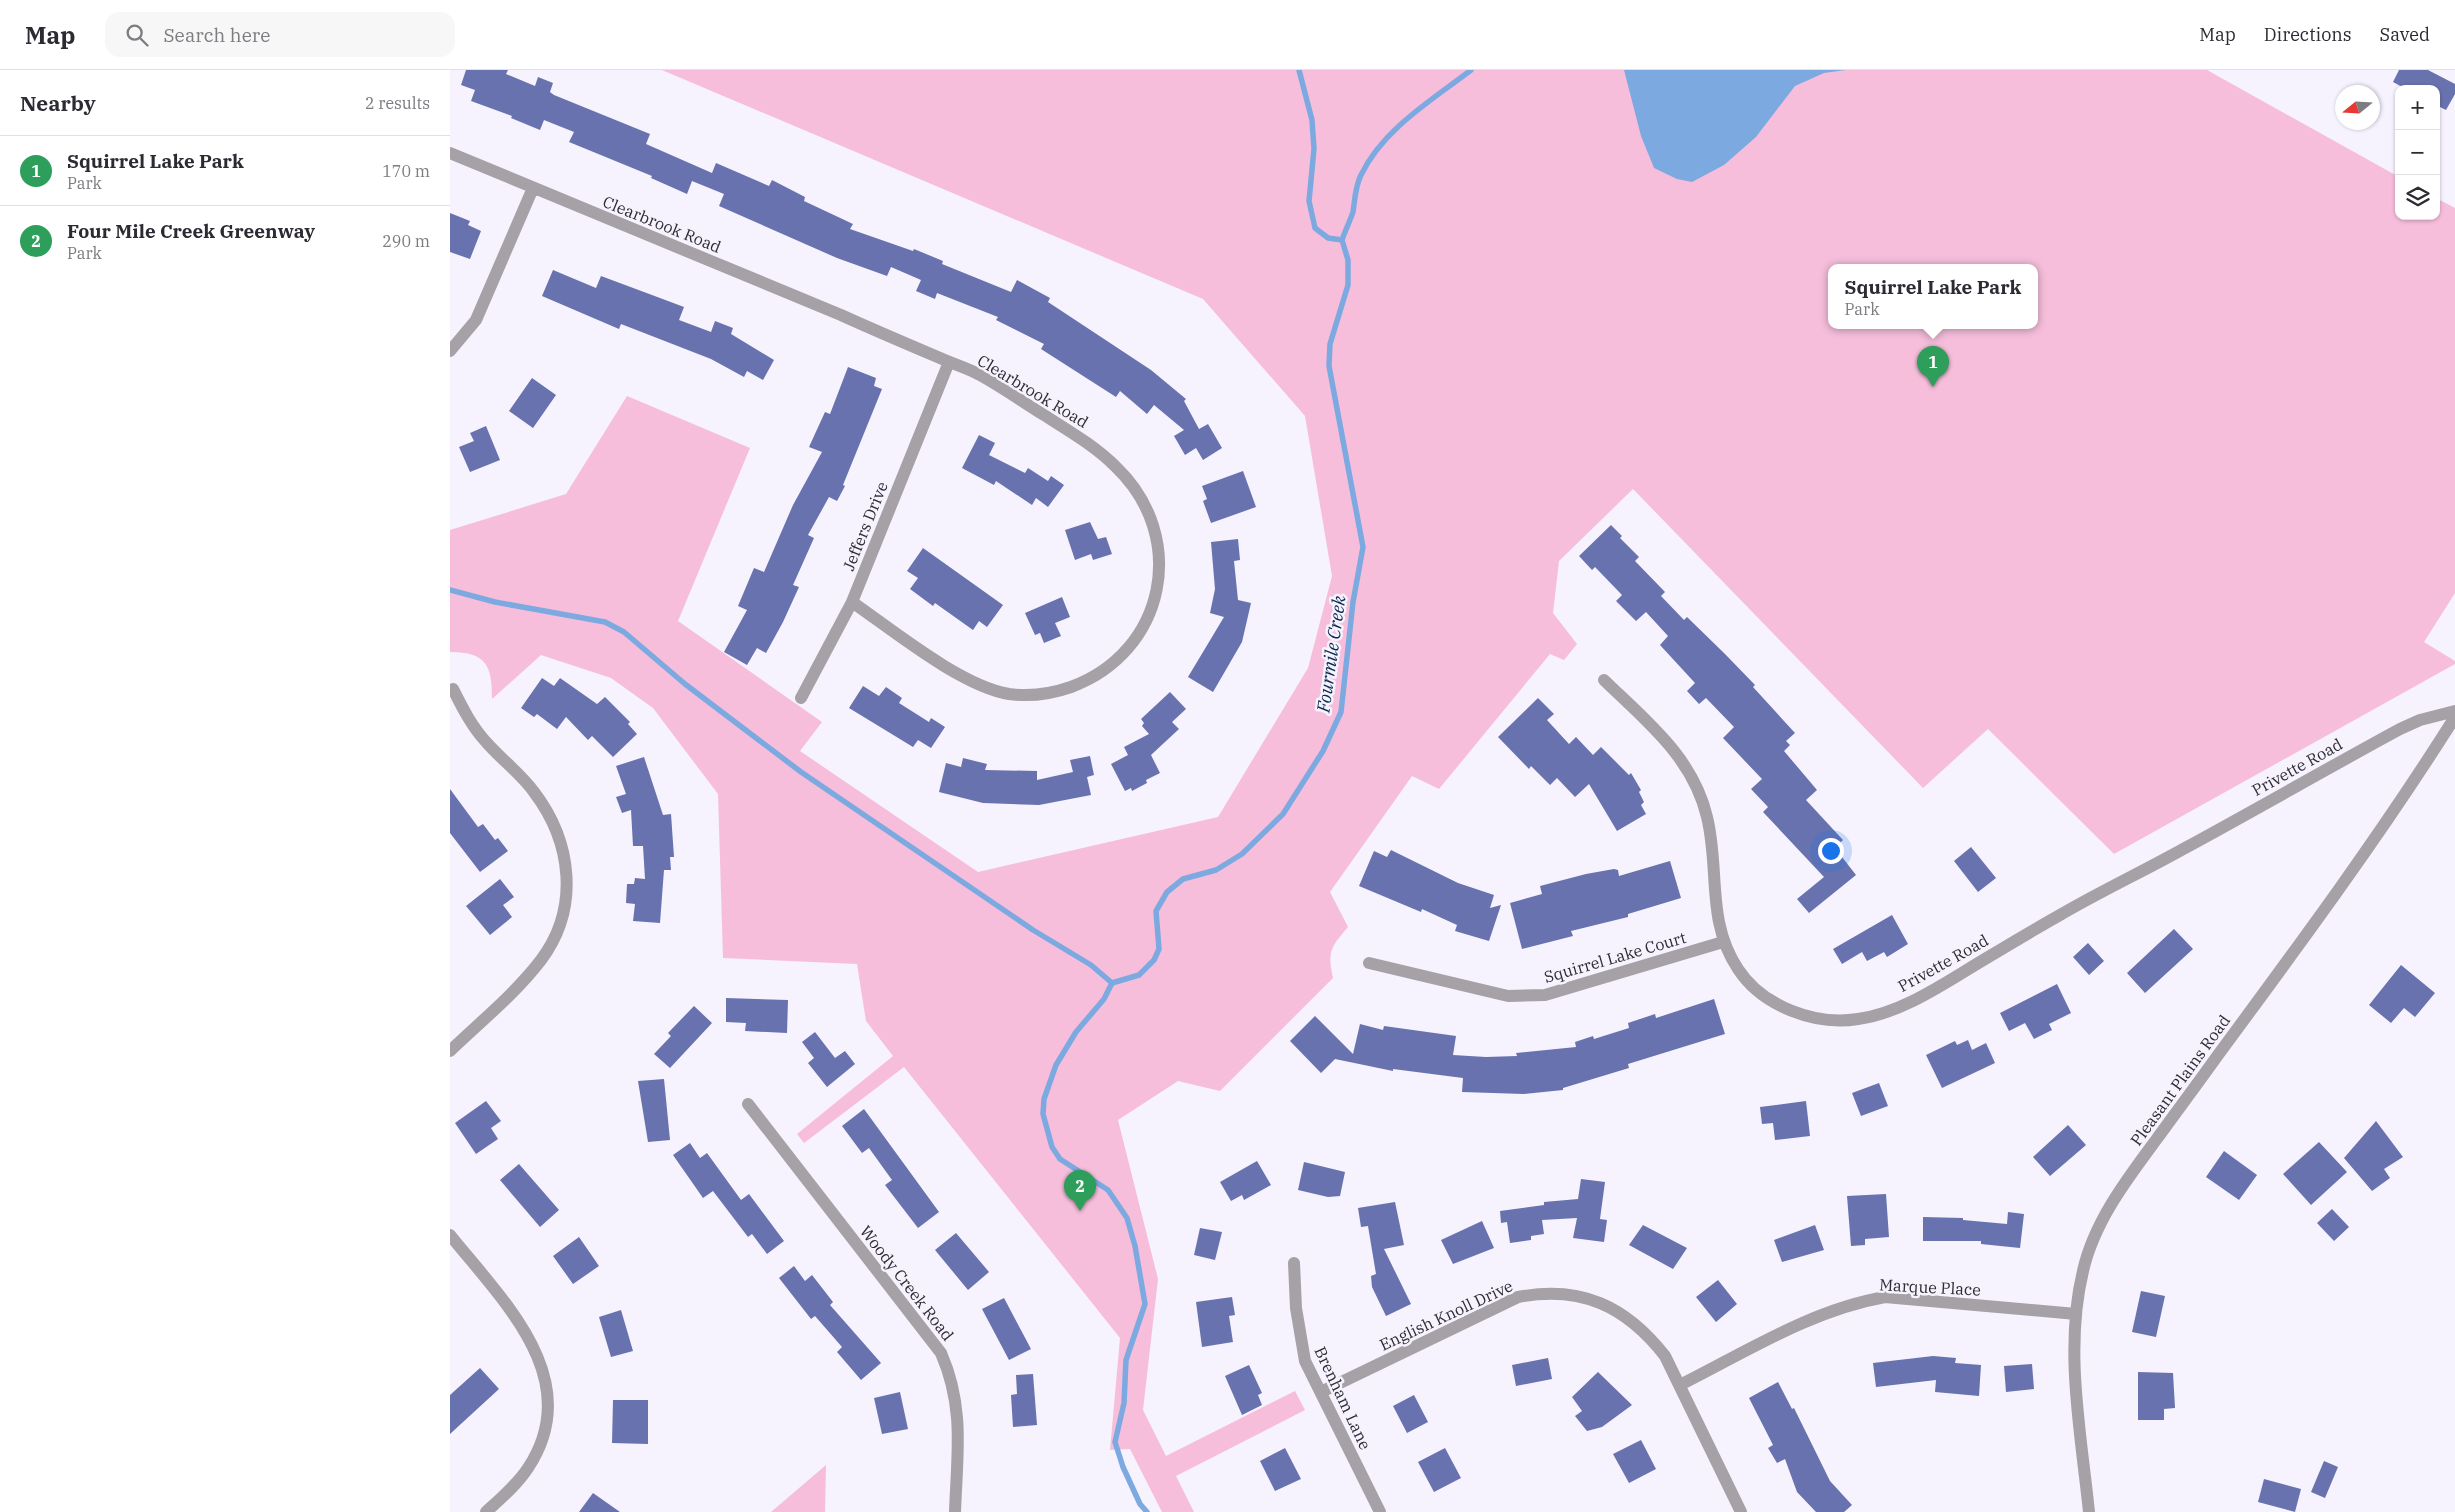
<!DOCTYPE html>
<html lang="en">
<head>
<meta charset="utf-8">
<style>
  body { margin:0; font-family:"IBM Plex Serif",serif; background:#f7f7f7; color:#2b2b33 }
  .controls { position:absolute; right:15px; top:15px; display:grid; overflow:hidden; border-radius:10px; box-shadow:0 1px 4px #0004 }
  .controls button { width:45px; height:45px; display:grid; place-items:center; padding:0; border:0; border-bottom:1px solid #e1e1e2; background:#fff; color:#2b2b33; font:25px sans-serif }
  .compass { position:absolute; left:1885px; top:15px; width:45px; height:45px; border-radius:50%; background:#fff; box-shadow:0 1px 4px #0004; rotate:252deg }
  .you { position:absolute; left:1380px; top:780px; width:18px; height:18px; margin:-12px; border:4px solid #fff; border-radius:50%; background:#1a73e8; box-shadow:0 0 0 8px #1a73e833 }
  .badge { display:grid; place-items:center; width:32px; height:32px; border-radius:50%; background:#2b7168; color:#fff; font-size:16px; font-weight:700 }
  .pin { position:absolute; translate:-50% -41px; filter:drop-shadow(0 1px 2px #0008) }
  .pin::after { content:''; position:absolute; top:26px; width:18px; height:15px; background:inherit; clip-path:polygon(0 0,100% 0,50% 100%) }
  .popup { position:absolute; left:1378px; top:194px; width:210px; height:65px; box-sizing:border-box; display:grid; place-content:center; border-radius:10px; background:#fff; filter:drop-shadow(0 1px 4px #0005); font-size:16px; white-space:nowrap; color:#7c7c81 }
  .popup b { font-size:19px; color:#2b2b33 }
  .popup::after { content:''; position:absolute; left:50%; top:100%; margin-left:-10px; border:10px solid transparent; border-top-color:#fff }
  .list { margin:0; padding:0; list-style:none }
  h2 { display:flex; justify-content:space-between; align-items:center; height:65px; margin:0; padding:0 20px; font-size:21px }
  h2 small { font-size:16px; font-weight:400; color:#7c7c81 }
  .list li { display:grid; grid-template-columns:32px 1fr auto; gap:15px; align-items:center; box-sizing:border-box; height:70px; padding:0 20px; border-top:1px solid #e1e1e2 }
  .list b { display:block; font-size:19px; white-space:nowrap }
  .list p { margin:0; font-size:16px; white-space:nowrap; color:#7c7c81 }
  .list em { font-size:16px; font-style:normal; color:#7c7c81 }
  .icon { flex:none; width:28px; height:28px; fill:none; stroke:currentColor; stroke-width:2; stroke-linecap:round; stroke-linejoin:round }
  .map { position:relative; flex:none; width:2005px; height:1442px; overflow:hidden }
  header { display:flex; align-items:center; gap:30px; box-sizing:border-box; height:70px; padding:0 25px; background:#fff; border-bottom:1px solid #e1e1e2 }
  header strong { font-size:24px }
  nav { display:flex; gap:28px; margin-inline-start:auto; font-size:18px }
  .search { width:350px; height:45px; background:#f7f7f7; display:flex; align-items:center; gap:12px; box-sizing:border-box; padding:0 18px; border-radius:15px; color:#7c7c81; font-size:19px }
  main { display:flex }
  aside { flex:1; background:#fff }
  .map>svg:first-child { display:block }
</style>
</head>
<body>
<header>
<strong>Map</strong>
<div class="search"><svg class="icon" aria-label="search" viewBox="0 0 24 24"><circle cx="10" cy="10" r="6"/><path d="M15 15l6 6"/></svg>Search here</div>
<nav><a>Map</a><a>Directions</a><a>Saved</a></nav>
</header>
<main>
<aside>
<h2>Nearby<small>2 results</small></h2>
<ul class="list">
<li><span class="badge" style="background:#2e9e5b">1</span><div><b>Squirrel Lake Park</b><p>Park</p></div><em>170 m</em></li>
<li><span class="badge" style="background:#2e9e5b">2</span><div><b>Four Mile Creek Greenway</b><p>Park</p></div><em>290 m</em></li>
</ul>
</aside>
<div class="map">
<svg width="2005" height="1442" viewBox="0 0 2005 1442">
  <rect width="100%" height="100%" fill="#f6f2fe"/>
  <path fill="#f6bedb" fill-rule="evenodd" d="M212,0H1757L1949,107V146H1986V128L2005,138V523L1974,572L2005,591V594L1664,784L1538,659L1473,718L1183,419L1109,491L1103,543L1127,574L1114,590L1100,584L989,719L962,706L880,822L898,857C881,877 877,881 883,908L770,1021L728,1011L668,1050L708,1209L693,1340L716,1386L845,1321L855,1340L726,1406L744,1442H712L680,1379L660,1380L670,1268L454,997L354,1073L347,1064L443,986L416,951L407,894L273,888L268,724L203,638L161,608L91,585L42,629C42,596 37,582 0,582V460L116,424L177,326L300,378L228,551L372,652L350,681L528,802L768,747L858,598L882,506L855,346L753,229ZM1382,198H1584V256H1382Z
    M376,1395L375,1442H321Z"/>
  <path fill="#7caae0" d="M1174,0H1396L1374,3L1345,16L1306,67L1274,95L1242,112L1227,109L1204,98L1191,66Z"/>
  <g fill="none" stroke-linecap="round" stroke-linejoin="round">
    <path stroke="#7caae0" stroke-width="5.5" d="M849,0L862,50L864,79L859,131L865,158L878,168L892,170
      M892,170C895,161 900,151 903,142C905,129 905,117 911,105C933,59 982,30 1021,0
      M0,520L45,532L155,552L174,562L235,614L351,702L583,860L641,895L662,913
      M697,1442L690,1434L673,1397L665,1372L674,1333L676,1290L695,1234L685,1176L677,1148L658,1120L610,1089L602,1077L593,1044L594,1029L606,995L626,962L654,929L662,913L689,905L704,890L709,879L706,841L717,822L733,809L766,800L792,784L833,744L873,681L891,642L903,532L913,477L879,296L880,274L898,215V190L892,170"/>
  </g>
  <path fill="#6872ae" d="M16,0H58L56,4L85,16L88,7L103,13L100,22L104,25L200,64L196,74L262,103L266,93L319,116L322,110L355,127L354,131L403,154L400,159L463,181L464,179L493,191L492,194L561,222L567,210L600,228L598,232L701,300L736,329L734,331L749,359L758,354L772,378L753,390L746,378L735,385L724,366L734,360L704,335L697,344L670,321L666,327L591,279L594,274L546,250L548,247L487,223L485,229L466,221L471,210L441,197L437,206L387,188L269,136L274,124L242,111L237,124L201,108L202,106L119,72L124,62L94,50L90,60L61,48L62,46L21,31L25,20L11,15Z
    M1949,0H1978L2005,14V24L1996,40L1986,35V19H1956L1943,12Z
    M0,143L20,151L18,155L31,161L20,189L0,182Z
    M103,200L146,218L151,206L210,228L234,237L229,250L261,262L265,251L283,258L281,264L324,290L313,310L297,301L294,307L261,289L171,254L169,259L92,226Z
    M398,297L426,308L424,316L432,319L393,415L395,416L387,431L379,427L358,465L364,468L343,515L349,517L333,552L316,583L307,578L297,595L274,582L297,540L288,536L304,498L314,502L343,435L372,382L359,377L375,342L380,344Z
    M82,308L106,325L83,358L59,341Z
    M36,356L50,390L20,402L9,377L24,371L20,363Z
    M529,365L545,373L539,385L575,403L578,398L598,411L601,406L614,415L598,437L586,428L582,435L546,411L544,415L512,398Z
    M793,401L806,437L761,453L753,431L757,429L752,416Z
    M640,452L648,469L656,467L662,484L643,490L641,484L625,490L615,460Z
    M1161,455L1172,466L1170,468L1189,487L1185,491L1215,522L1211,526L1234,550L1237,547L1275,584L1305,615L1303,617L1345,663L1336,671L1340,675L1334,681L1367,720L1356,730L1393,770L1385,778L1406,805L1359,843L1347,829L1374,807L1313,742L1318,737L1301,719L1312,709L1273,668L1284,657L1256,628L1249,634L1237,621L1245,613L1210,575L1218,566L1196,542L1186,551L1166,531L1172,525L1145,497L1142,500L1129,486Z
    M788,469L790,490L784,491L788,530L801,533L792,572L763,622L738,607L774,547L760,543L765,519L761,472Z
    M473,478L553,535L537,557L529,551L523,560L485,533L483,536L460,519L468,508L457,501Z
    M612,527L620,547L605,553L611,566L594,573L590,563L585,565L575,543Z
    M92,608L104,616L110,608L147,634L155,627L180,652L178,654L187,664L163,687L142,666L138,670L116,647L107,659L87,644L84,647L71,638Z
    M413,616L429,626L436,617L452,628L449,633L479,652L481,648L495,657L481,678L468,670L463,677L399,638Z
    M720,622L736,639L722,652L729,659L701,685L710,703L696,710L697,713L682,721L681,718L675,721L661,694L678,685L674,677L699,664L692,656L694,653L691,649Z
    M1088,628L1104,644L1097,650L1119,674L1126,667L1143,685L1151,677L1179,705L1181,703L1191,720L1189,722L1194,732L1191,735L1196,744L1167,761L1139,714L1125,727L1107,708L1100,715L1081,696L1079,699L1048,667Z
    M640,686L644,705L637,707L641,725L589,735L533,733L489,722L496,693L511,697L513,688L537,694L535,700L587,701V710L623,702L620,690Z
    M194,687L213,745L221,744L224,787H220L221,800H214L210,853L183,851L185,834L176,833L177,814H184L185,808L195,809L193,776H183L181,740L172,743L166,727L176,724L166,696Z
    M0,719L28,757L33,754L45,770L48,768L58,781L30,802L0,763Z
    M1521,777L1546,808L1528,822L1504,791Z
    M941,780L1008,813L1044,825L1040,838L1051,835L1039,871L1005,861L1007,855L972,839L971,842L909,816L924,781L937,787Z
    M1220,791L1231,828L1178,844V847L1121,861L1123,866L1072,879L1060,833L1092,824L1090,816L1136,804L1164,799L1168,800L1169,806Z
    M50,809L64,827L53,835L62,847L40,865L16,836Z
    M1442,845L1458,874L1437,887L1434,882L1417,891L1412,882L1392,894L1383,879Z
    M1724,859L1743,879L1695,923L1677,903Z
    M1638,873L1654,891L1639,905L1623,887Z
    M1951,895L1985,923L1965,947L1954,938L1941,953L1919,935Z
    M1607,914L1621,943L1599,954L1602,960L1584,969L1575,953L1559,961L1550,943Z
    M276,928L338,930L337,963L295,961L296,953L276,952Z
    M1264,929L1275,964L1178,994L1179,998L1113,1018V1020L1074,1024L1012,1022L1013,1008L943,999V1001L885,989L871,1003L840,971L865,946L903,984L910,954L933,960L934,956L1006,966L1003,985L1036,987L1067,986L1066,983L1126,977L1125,972L1143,966L1144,969L1179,958L1178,953L1205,944L1206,948Z
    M244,936L262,953L220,998L204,984L221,966L218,963Z
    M365,962L385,988L395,981L405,994L377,1017L358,993L364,988L352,972Z
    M1518,970L1522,980L1536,973L1545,993L1492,1018L1476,985L1505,971L1507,975Z
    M214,1009L220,1070L198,1072L188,1011Z
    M1429,1013L1438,1036L1411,1046L1402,1023Z
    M36,1031L51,1051L41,1058L48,1069L26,1084L5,1053Z
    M1356,1031L1360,1066L1325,1070L1323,1053L1312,1054L1310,1037Z
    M414,1039L489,1142L468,1158L435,1115L442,1110L419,1078L412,1083L392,1056Z
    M1926,1051L1953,1087L1934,1099L1940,1108L1922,1121L1894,1088Z
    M1618,1055L1636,1075L1600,1106L1583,1087Z
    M1869,1072L1897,1102L1861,1135L1833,1104Z
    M240,1073L250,1088L257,1083L291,1130L299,1124L334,1171L317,1184L302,1164L298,1167L263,1121L253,1128L223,1085Z
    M1774,1081L1807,1105L1789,1130L1756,1107Z
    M807,1091L821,1115L794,1130L792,1125L781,1131L770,1112Z
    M854,1092L895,1102L890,1126L878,1127L848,1120Z
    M69,1094L109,1140L90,1157L50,1110Z
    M1131,1109L1155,1112L1150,1149L1157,1150L1154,1172L1123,1168L1127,1148L1092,1150L1094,1164L1081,1166V1170L1060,1173L1057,1152L1051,1153L1050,1141L1094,1135V1132L1128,1129Z
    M1436,1124L1439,1167L1415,1169V1175L1401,1176L1397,1126Z
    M945,1132L954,1175L934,1179L961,1234L936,1246L922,1217L921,1206L926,1204L918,1156L911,1157L908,1138Z
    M1882,1139L1899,1157L1884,1171L1867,1153Z
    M1558,1142L1574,1144L1570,1178L1531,1174V1171H1473V1147L1513,1148V1150L1557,1154Z
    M1032,1151L1044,1178L1003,1194L991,1170Z
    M1193,1155L1237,1178L1223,1199L1179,1175Z
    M1365,1155L1374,1180L1332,1192L1324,1170Z
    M750,1158L772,1162L765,1190L744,1185Z
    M506,1163L539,1202L518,1220L485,1180Z
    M129,1167L149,1196L123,1214L103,1186Z
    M344,1196L355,1211L362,1205L383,1232L380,1235L431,1293L411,1310L387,1282L392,1277L365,1246L361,1249L329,1208Z
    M1268,1210L1287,1234L1266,1252L1246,1227Z
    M1691,1221L1715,1226L1706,1267L1682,1262Z
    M782,1227L785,1245L779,1246L783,1272L752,1277L746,1232Z
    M554,1228L581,1279L559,1290L532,1239Z
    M171,1240L183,1281L161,1287L149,1247Z
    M1483,1286L1506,1288L1505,1293L1531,1295L1529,1326L1485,1322L1486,1310L1426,1317L1423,1293Z
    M1098,1288L1102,1309L1066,1316L1062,1295Z
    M1582,1294L1584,1319L1556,1322L1554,1296Z
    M799,1295L812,1323L808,1325L812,1335L792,1345L775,1306Z
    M30,1298L49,1319L0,1364V1325Z
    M1148,1302L1182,1335L1152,1357L1137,1361L1125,1346L1132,1341L1122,1327Z
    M1688,1302L1723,1303L1725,1338L1714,1339V1350H1688Z
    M583,1304L587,1355L563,1357L561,1325L567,1324L566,1305Z
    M1328,1312L1342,1339L1344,1338L1380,1411L1402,1435L1394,1442H1366L1347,1422L1335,1389L1327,1393L1318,1378L1323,1375L1299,1328Z
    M450,1322L458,1359L432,1364L424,1328Z
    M964,1325L978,1352L957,1363L943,1336Z
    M163,1330H198V1374L162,1373Z
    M1191,1370L1206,1399L1179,1413L1163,1384Z
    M835,1378L851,1409L825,1421L810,1391Z
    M995,1378L1011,1408L984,1422L968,1392Z
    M1874,1391L1888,1397L1875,1428L1861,1422Z
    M1814,1409L1851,1419L1845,1442L1808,1432Z
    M143,1423L170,1442H129Z"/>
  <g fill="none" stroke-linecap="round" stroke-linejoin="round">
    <path stroke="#a5a1a6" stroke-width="12" d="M0,83C130,138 261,190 391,245C424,260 457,274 490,288C503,294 518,298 530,305C552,317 573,332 594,345C619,361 645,376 666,397C739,467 716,582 621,617C601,624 581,627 559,624C511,616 444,561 402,532
      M0,281L26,250L83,118
      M1154,610C1196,651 1243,687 1257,747C1270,800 1256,851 1288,899C1312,936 1365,956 1408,949C1453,943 1496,912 1535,889C1560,874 1585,859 1610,845C1651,821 1694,801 1735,778C1807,739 1878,698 1950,659L1970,650L2005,641
      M351,628L402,532L499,292
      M919,893L1058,926L1095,925L1273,872
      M0,981C30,952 65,924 91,890C130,838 122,772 84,722C71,704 52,690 37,673C22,657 13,639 3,619
      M298,1034L491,1283C515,1338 507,1384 505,1442
      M0,1165C52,1230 137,1309 78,1398C67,1415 50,1429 36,1442
      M844,1193L846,1238L855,1291L930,1442
      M1230,1315C1296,1282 1361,1240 1435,1227L1626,1244
      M871,1322L1068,1227C1131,1215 1176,1236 1215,1286L1291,1442
      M1639,1442C1631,1363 1614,1279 1633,1201C1644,1152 1677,1109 1706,1070C1727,1041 1748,1013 1768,985C1850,874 1932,763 2005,647"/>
  </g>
  <g text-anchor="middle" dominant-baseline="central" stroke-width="5" stroke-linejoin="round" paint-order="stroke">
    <g font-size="16" fill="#2d2c31" stroke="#f6f2fe">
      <text transform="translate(212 154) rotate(22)">Clearbrook Road</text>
      <text transform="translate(583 321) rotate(31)">Clearbrook Road</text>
      <text transform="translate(415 456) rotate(-68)">Jeffers Drive</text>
      <text transform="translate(1847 697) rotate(-29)">Privette Road</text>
      <text transform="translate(1165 887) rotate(-16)">Squirrel Lake Court</text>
      <text transform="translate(1493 893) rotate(-29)">Privette Road</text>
      <text transform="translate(1730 1010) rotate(-54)">Pleasant Plains Road</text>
      <text transform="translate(457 1213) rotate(52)">Woody Creek Road</text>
      <text transform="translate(1480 1217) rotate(3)">Marque Place</text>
      <text transform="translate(996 1245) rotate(-25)">English Knoll Drive</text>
      <text transform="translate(893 1328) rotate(65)">Brenham Lane</text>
    </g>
    <g font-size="18" font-style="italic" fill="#092a4d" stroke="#f6f2fe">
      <text transform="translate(881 584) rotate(-82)">Fourmile Creek</text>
    </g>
  </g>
</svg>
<div class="controls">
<button>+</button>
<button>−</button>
<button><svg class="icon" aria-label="layers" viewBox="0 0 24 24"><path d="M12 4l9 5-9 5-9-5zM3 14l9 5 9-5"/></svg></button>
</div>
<svg class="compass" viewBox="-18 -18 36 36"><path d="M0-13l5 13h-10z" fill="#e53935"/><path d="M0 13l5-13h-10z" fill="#7c7c81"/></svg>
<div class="you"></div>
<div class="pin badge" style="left:1483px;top:317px;background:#2e9e5b">1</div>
<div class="popup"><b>Squirrel Lake Park</b>Park</div>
<div class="pin badge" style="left:630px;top:1141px;background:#2e9e5b">2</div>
</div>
</main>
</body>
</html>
